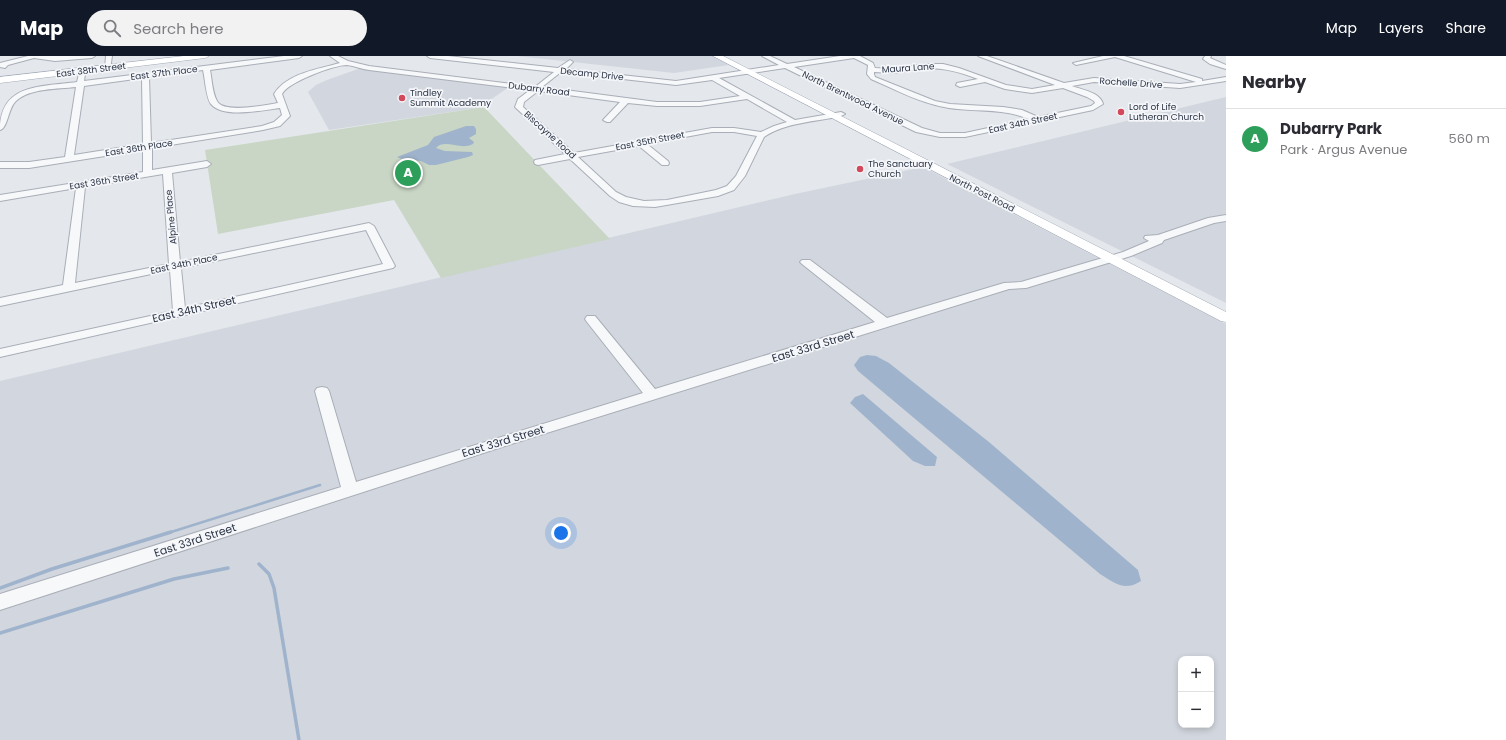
<!DOCTYPE html>
<html lang="en">
<head>
<meta charset="utf-8">
<style>
  body { margin:0; font-family:Poppins,sans-serif; background:#f2f2f3; color:#2b2b33 }
  .controls { position:absolute; right:12px; bottom:12px; display:grid; overflow:hidden; border-radius:8px; box-shadow:0 2px 6px #0003 }
  .controls button { width:36px; height:36px; display:grid; place-items:center; padding:0; border:0; border-bottom:1px solid #e1e1e2; background:#fff; color:#2b2b33; font:20px sans-serif }
  .you { position:absolute; left:561px; top:477px; width:14px; height:14px; margin:-10px; border:3px solid #fff; border-radius:50%; background:#1a73e8; box-shadow:0 0 0 6px #1a73e833 }
  .badge { display:grid; place-items:center; width:26px; height:26px; border-radius:50%; background:#111827; color:#fff; font-size:13px; font-weight:700 }
  .pin { position:absolute; translate:-50% -50%; border:2px solid #fff; box-shadow:0 1px 4px #0006 }
  .list { margin:0; padding:0; list-style:none }
  h2 { display:flex; justify-content:space-between; align-items:center; height:52px; margin:0; padding:0 16px; font-size:17px }
  h2 small { font-size:13px; font-weight:400; color:#7c7c81 }
  .list li { display:grid; grid-template-columns:26px 1fr auto; gap:12px; align-items:center; box-sizing:border-box; height:60px; padding:0 16px; border-top:1px solid #e1e1e2 }
  .list b { display:block; font-size:15px; white-space:nowrap }
  .list p { margin:0; font-size:13px; white-space:nowrap; color:#7c7c81 }
  .list em { font-size:13px; font-style:normal; color:#7c7c81 }
  .icon { flex:none; width:22px; height:22px; fill:none; stroke:currentColor; stroke-width:2; stroke-linecap:round; stroke-linejoin:round }
  .map { position:relative; flex:none; width:1226px; height:684px; overflow:hidden }
  header { display:flex; align-items:center; gap:24px; box-sizing:border-box; height:56px; padding:0 20px; background:#111827; color:#fff }
  header strong { font-size:19px }
  nav { display:flex; gap:22px; margin-inline-start:auto; font-size:14px }
  .search { width:280px; height:36px; background:#f2f2f3; display:flex; align-items:center; gap:10px; box-sizing:border-box; padding:0 14px; border-radius:22px; color:#7c7c81; font-size:15px }
  main { display:flex }
  aside { flex:1; background:#fff }
  .map>svg:first-child { display:block }
</style>
</head>
<body>
<header>
<strong>Map</strong>
<div class="search"><svg class="icon" aria-label="search" viewBox="0 0 24 24"><circle cx="10" cy="10" r="6"/><path d="M15 15l6 6"/></svg>Search here</div>
<nav><a>Map</a><a>Layers</a><a>Share</a></nav>
</header>
<main>
<div class="map">
<svg width="1226" height="684" viewBox="0 0 1226 684">
  <rect width="100%" height="100%" fill="#e4e7ec"/>
  <path fill="#d2d6de" fill-rule="evenodd" d="M517,0H712L729,9L674,17Z
    M361,12L509,31L483,49L484,51L329,74L308,36L316,29L327,24Z
    M1226,41V247L947,108Z
    M923,111L1226,268V684H0V325L795,138ZM1181,603H1211V669H1181Z"/>
  <path fill="#c9d6c5" d="M484,51L610,183L441,222L394,144L218,178L205,94Z"/>
  <path fill="#9fb4cc" d="M466,70H474L476,73V78L469,82L474,86L473,88C460,95 445,82 436,92L445,95L472,96L473,99L468,101L436,109H429L421,105L402,103L397,101L428,89L434,81Z
    M867,299L876,300L889,307L989,386L1138,514L1141,525C1124,536 1115,527 1100,518L858,315L854,309L860,301Z
    M863,338L937,401L935,410H925L913,405L850,347L855,341Z"/>
  <g fill="none" stroke-linecap="round" stroke-linejoin="round">
    <path stroke="#9fb4cc" stroke-width="2.5" d="M168,477L320,429"/>
    <path stroke="#9fb4cc" stroke-width="3.5" d="M259,508L269,518L274,532L299,684
      M0,532L52,513L171,476
      M0,577L174,523L228,512"/>
    <defs>
      <path id="minor" d="M28,0H95L92,2L55,5L34,2L8,9L5,12L0,11V7Z
        M106,0H112L110,13L105,12Z
        M284,0H302L299,2L210,14C212,23 212,36 217,45C223,58 266,49 278,47L274,38C287,17 319,13 340,7L330,0H338L348,5L369,10L535,31L554,16L430,2L427,0H448L558,12L570,4L573,6L566,13L676,25L779,9L762,0H770L787,8L840,0H860L873,7L875,12L893,13L925,8H943L959,12L1006,29L1032,33L1055,29L978,0H987L1064,27L1094,22L1180,28L1196,26L1115,1L1076,9L1073,7L1103,0H1124L1202,23V25L1226,21V25L1180,32L1094,26L1072,30C1082,34 1100,36 1103,48L1093,54L965,81H940L916,76L785,12L719,22L795,64L841,56L845,58L841,60C815,66 786,66 764,81L745,120L734,134L718,140L655,151L633,150L619,146L610,140L570,103L538,109L535,108L534,106L535,104L565,98L515,51L518,43L530,34L369,14C362,13 354,10 347,9C334,9 288,26 282,38L290,60L280,70L263,74L152,92V114L207,105L211,108L207,111L172,117L180,206L369,167L374,170L395,210L393,212L0,301V293L173,255L170,214L0,250V242L63,229L76,132L0,145V139L143,116V94L29,112H0V106H29L65,101L76,31C58,33 30,32 16,45C8,52 8,72 0,74C0,27 41,31 77,26L79,18L82,16L85,18L84,25ZM854,2L868,9L867,18L871,23C896,34 922,48 949,52C976,56 1003,52 1029,63L965,77H940L922,72L794,11ZM925,12C946,12 959,16 978,23L957,27L956,29L960,31L985,26L1005,33L1032,37L1063,32L1087,41L1094,45L1095,47L1091,50L1038,61L1022,54L1003,51L950,48L935,45L875,21L874,18V16L893,17ZM203,14C205,22 206,42 211,48C223,63 263,54 280,52L282,59L274,66L262,70L151,87L149,21ZM561,16L676,29L712,24L740,40L700,46H657L542,31ZM142,22L143,88L74,99L84,30ZM538,35L620,46L603,64L607,66H610L628,47L657,50H700L747,43L787,66L774,70L761,76L734,72H712L574,97L523,51L524,46ZM712,76H734L757,80L736,120L727,130L716,134L667,144L644,145L626,141L616,136L578,101L639,90L662,109H668L669,107L668,105L647,88ZM163,118L169,208L75,227L85,131ZM366,174L383,208L185,252L181,212Z
        M1205,0H1211L1210,2L1226,9V13L1210,8L1203,3Z
        M1226,159V165L1214,167L1164,184L1162,187L1131,200L1026,232L1009,233L508,389L0,554V538L341,431L315,335L317,332L322,331L327,332L329,335L356,426L643,337L587,266L585,263L587,260H595L655,333L875,266L802,208L800,206L802,204H810L887,262L1004,227L1021,226L1123,196L1149,185L1144,182L1145,180L1158,179L1208,162Z"/>
      <path id="major" d="M184,0H209L205,2L0,27V21Z
        M713,0H723L1226,256V266L1221,265Z"/>
    </defs>
    <use href="#minor" stroke="#a9aeb7" stroke-width="2"/>
    <use href="#major" stroke="#a3abb8" stroke-width="1"/>
    <use href="#minor" fill="#f7f8fa" fill-rule="evenodd"/>
    <use href="#major" fill="#fff" fill-rule="evenodd"/>
  </g>
  <g fill="#d1495b" stroke="#f4f6f9" stroke-width="1.5">
    <circle cx="402" cy="42" r="4"/>
    <circle cx="1121" cy="56" r="4"/>
    <circle cx="860" cy="113" r="4"/>
  </g>
  <g text-anchor="middle" dominant-baseline="central" stroke-width="3.5" stroke-linejoin="round" paint-order="stroke">
    <g font-size="9" fill="#2b3445" stroke="#f4f6f9">
      <text transform="translate(908 12) rotate(-4)">Maura Lane</text>
      <text transform="translate(91 14) rotate(-7)">East 38th Street</text>
      <text transform="translate(164 17) rotate(-7)">East 37th Place</text>
      <text transform="translate(592 18) rotate(6)">Decamp Drive</text>
      <text transform="translate(1131 27) rotate(4)">Rochelle Drive</text>
      <text transform="translate(539 33) rotate(7)">Dubarry Road</text>
      <text transform="translate(853 42) rotate(26)">North Brentwood Avenue</text>
      <text transform="translate(1023 67) rotate(-12)">East 34th Street</text>
      <text transform="translate(550 79) rotate(42)">Biscayne Road</text>
      <text transform="translate(650 85) rotate(-11)">East 35th Street</text>
      <text transform="translate(139 92) rotate(-9)">East 36th Place</text>
      <text transform="translate(104 125) rotate(-9)">East 36th Street</text>
      <text transform="translate(982 137) rotate(27)">North Post Road</text>
      <text transform="translate(171 161) rotate(-95)">Alpine Place</text>
      <text transform="translate(184 208) rotate(-12)">East 34th Place</text>
    </g>
    <g font-size="9" fill="#2b3445" stroke="#f4f6f9" text-anchor="start">
      <text x="410" y="37">Tindley<tspan x="410" dy="10">Summit Academy</tspan></text>
      <text x="1129" y="51">Lord of Life<tspan x="1129" dy="10">Lutheran Church</tspan></text>
      <text x="868" y="108">The Sanctuary<tspan x="868" dy="10">Church</tspan></text>
    </g>
    <g font-size="11" fill="#2b3445" stroke="#f4f6f9">
      <text transform="translate(194 253) rotate(-13)">East 34th Street</text>
      <text transform="translate(813 290) rotate(-17)">East 33rd Street</text>
      <text transform="translate(503 385) rotate(-17)">East 33rd Street</text>
      <text transform="translate(195 484) rotate(-18)">East 33rd Street</text>
    </g>
  </g>
</svg>
<div class="controls">
<button>+</button>
<button>−</button>
</div>
<div class="you"></div>
<div class="pin badge" style="left:408px;top:117px;background:#2e9e5b">A</div>
</div>
<aside>
<h2>Nearby<small></small></h2>
<ul class="list">
<li><span class="badge" style="background:#2e9e5b">A</span><div><b>Dubarry Park</b><p>Park · Argus Avenue</p></div><em>560 m</em></li>
</ul>
</aside>
</main>
</body>
</html>
